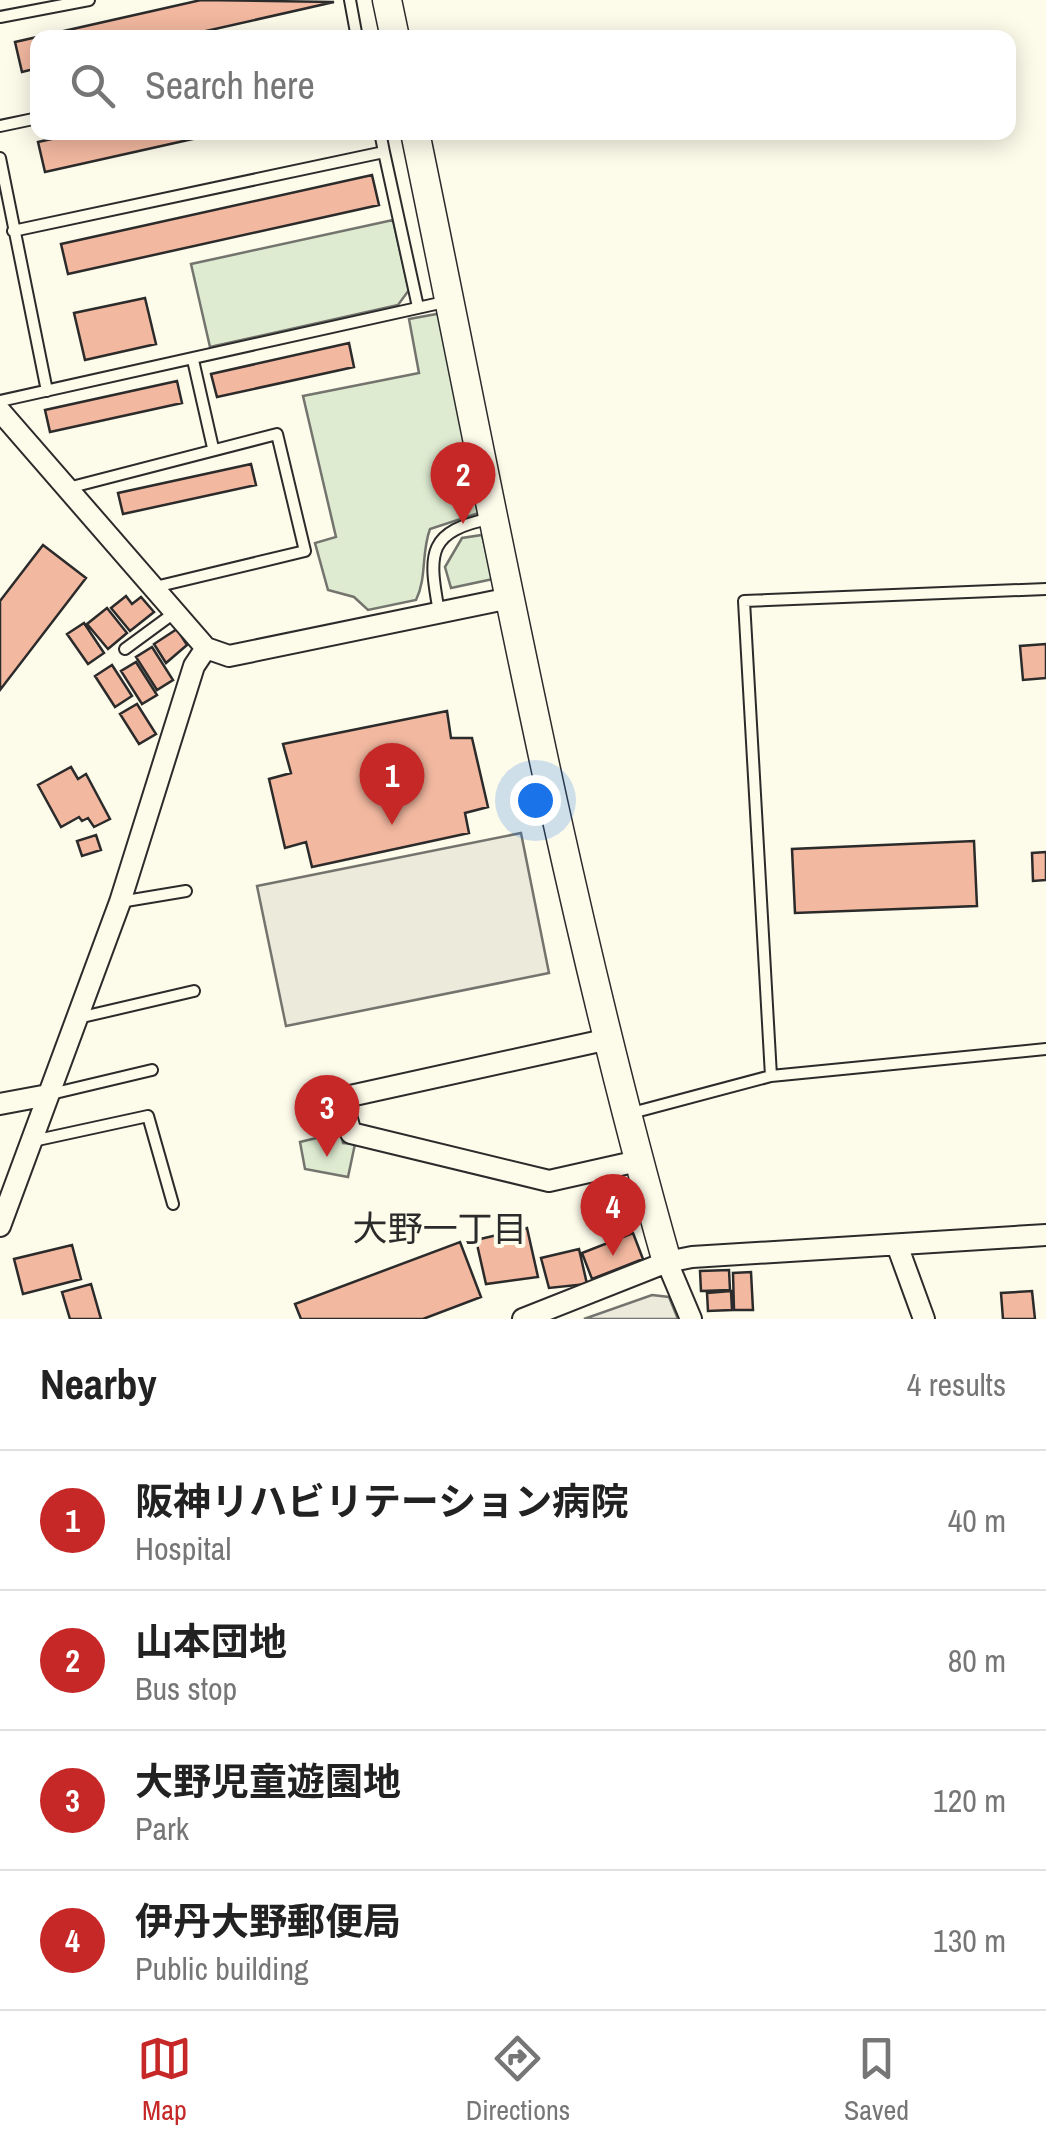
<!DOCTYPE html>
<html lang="en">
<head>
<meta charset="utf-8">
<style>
  body { margin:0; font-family:"Archivo Narrow","Noto Sans JP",sans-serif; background:#f6f6f6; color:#222 }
  .you { position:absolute; left:535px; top:800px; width:35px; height:35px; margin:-25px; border:8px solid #fff; border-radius:50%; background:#1a73e8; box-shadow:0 0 0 15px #1a73e833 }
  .badge { display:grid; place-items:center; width:65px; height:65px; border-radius:50%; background:#c62828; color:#fff; font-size:32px; font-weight:700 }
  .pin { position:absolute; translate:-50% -82px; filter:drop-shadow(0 2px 5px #0008) }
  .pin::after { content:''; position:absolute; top:52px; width:35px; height:30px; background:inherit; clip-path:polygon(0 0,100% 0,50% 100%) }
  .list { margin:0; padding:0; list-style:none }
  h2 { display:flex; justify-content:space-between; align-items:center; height:130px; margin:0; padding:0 40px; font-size:42px }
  h2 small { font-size:32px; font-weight:400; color:#767676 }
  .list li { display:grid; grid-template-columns:65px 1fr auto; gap:30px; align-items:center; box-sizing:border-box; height:140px; padding:0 40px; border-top:2px solid #e0e0e0 }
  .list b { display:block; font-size:38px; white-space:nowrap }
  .list p { margin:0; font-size:32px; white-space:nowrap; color:#767676 }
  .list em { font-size:32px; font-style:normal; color:#767676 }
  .icon { flex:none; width:55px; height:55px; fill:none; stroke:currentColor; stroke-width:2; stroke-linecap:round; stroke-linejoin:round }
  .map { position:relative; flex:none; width:1046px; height:1319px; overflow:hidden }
  .search { position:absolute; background:#fff; box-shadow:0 5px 25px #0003; left:30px; right:30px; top:30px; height:110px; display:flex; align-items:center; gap:25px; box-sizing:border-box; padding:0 35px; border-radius:20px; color:#767676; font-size:38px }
  .sheet { height:690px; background:#fff }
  nav { display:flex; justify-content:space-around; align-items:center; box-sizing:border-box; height:140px; border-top:2px solid #e0e0e0; background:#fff; font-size:28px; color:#767676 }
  nav a { display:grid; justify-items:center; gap:5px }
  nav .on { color:#c62828 }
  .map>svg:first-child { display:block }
</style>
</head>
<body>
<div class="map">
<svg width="1046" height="1319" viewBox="0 0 1046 1319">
  <rect width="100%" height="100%" fill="#fdfbea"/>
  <path fill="#deebd1" stroke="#74746e" stroke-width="2.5" d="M393,220L409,290L398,305L210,347L191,264Z
    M442,313L482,512L430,529C421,553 427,578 416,600L368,610L354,597L328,590L315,543L336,537L303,396L419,373L409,319Z
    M482,535L493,579L451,588L445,567L462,538Z
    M341,1132L343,1143L355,1144L348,1177L305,1169L300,1142Z"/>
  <path fill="#eceadb" stroke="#74746e" stroke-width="2.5" d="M521,833L549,973L286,1026L257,886Z
    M652,1295L669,1297L678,1319H584Z"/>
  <path fill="#f2b8a0" stroke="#2b2b2b" stroke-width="2.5" d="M201,0L334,2L175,38H38V68L22,72L15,42Z
    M83,132H224L45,172L38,142Z
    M372,175L379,205L68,274L61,244Z
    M145,298L156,344L85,360L74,313Z
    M349,343L354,367L217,397L211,374Z
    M177,381L182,403L50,432L45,410Z
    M251,464L256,485L123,514L118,493Z
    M43,545L86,578L0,690V601Z
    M126,596L132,604L141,597L154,612L130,631L111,608Z
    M107,608L127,633L108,649L87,624Z
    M84,623L104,653L88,664L67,634Z
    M177,629L187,645L166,663L154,644Z
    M1046,644V678L1023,680L1020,646Z
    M152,647L173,680L157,690L136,657Z
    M136,662L157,695L142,704L121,671Z
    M112,665L132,696L115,707L95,676Z
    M137,704L156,734L139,744L120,714Z
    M447,711L451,738H472L488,807L465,813L469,833L312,867L306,842L285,848L269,779L291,773L283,744Z
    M71,767L78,779L86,774L110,819L94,827L88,818L82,821L79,817L61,827L38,785Z
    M96,835L101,850L82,856L77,841Z
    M974,841L977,906L795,913L792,849Z
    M1046,852V880L1033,881L1032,853Z
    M527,1228L538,1277L486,1284L476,1240Z
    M633,1233L643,1259L592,1279L582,1253Z
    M460,1242L481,1297L423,1319H301L295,1304Z
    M72,1245L81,1279L23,1294L14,1259Z
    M579,1249L587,1284L549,1288L541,1258Z
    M729,1270L730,1290L701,1291L700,1271Z
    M751,1272L753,1310H734L733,1273Z
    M91,1284L101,1319H70L62,1292Z
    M731,1291L732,1310L708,1311L707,1293Z
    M1032,1291L1035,1319H1003L1001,1293Z"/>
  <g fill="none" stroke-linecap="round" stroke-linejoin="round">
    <defs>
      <path id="service" d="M350,0L357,38
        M0,17L89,0
        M0,126L38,118
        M380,132L384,152
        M0,158L47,391
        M13,231L384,152L418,307
        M193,360L213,448
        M0,401L449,301
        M68,488L277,434L305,551L151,588
        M439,612C428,552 427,531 493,518
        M125,649L174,613
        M120,902L186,891
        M78,1018L194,991
        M771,1076L744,601L1046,589
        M51,1094L152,1070
        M628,1114L771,1076L1046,1049
        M33,1141L148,1116L173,1204"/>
      <path id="minor" d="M0,411L206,648L229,656L510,598
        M609,1039L341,1098L351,1133L549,1181L638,1161
        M0,1104L48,1095
        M0,1226L120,902L194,666L206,648
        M897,1245L924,1319
        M667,1262L691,1319
        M523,1319L667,1262L692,1257L1046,1235"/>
      <path id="tertiary" d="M387,0L395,38
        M415,132C493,510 562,891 667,1262"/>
    </defs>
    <use href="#service" stroke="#2b2b2b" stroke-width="14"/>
    <use href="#minor" stroke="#2b2b2b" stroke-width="24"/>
    <use href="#tertiary" stroke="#2b2b2b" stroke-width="31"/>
    <use href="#service" stroke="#fdfbea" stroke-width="10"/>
    <use href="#minor" stroke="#fdfbea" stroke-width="20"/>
    <use href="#tertiary" stroke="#fdfbea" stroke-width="28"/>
  </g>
  <g text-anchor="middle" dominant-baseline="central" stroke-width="8" stroke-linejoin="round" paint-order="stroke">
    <g font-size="35" fill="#2b2b2b" stroke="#fdfbea">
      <text x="440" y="1228">大野一丁目</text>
    </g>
  </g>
</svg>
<div class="you"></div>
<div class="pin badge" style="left:392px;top:825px">1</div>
<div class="pin badge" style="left:463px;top:524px">2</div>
<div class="pin badge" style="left:327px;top:1157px">3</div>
<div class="pin badge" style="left:613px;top:1256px">4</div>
<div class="search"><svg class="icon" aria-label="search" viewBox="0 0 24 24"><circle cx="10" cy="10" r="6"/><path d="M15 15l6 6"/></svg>Search here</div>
</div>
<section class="sheet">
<h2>Nearby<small>4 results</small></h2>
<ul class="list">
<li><span class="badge">1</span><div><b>阪神リハビリテーション病院</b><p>Hospital</p></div><em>40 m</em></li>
<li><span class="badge">2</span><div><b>山本団地</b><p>Bus stop</p></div><em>80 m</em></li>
<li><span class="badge">3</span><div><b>大野児童遊園地</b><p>Park</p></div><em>120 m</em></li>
<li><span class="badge">4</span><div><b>伊丹大野郵便局</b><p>Public building</p></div><em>130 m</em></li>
</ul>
</section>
<nav>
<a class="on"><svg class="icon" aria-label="map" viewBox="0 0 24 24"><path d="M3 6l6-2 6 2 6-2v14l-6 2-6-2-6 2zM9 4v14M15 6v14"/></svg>Map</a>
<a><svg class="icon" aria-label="directions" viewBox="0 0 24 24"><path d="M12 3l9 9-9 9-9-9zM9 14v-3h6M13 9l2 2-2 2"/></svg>Directions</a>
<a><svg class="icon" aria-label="saved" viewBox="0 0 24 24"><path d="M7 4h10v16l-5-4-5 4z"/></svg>Saved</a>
</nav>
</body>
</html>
